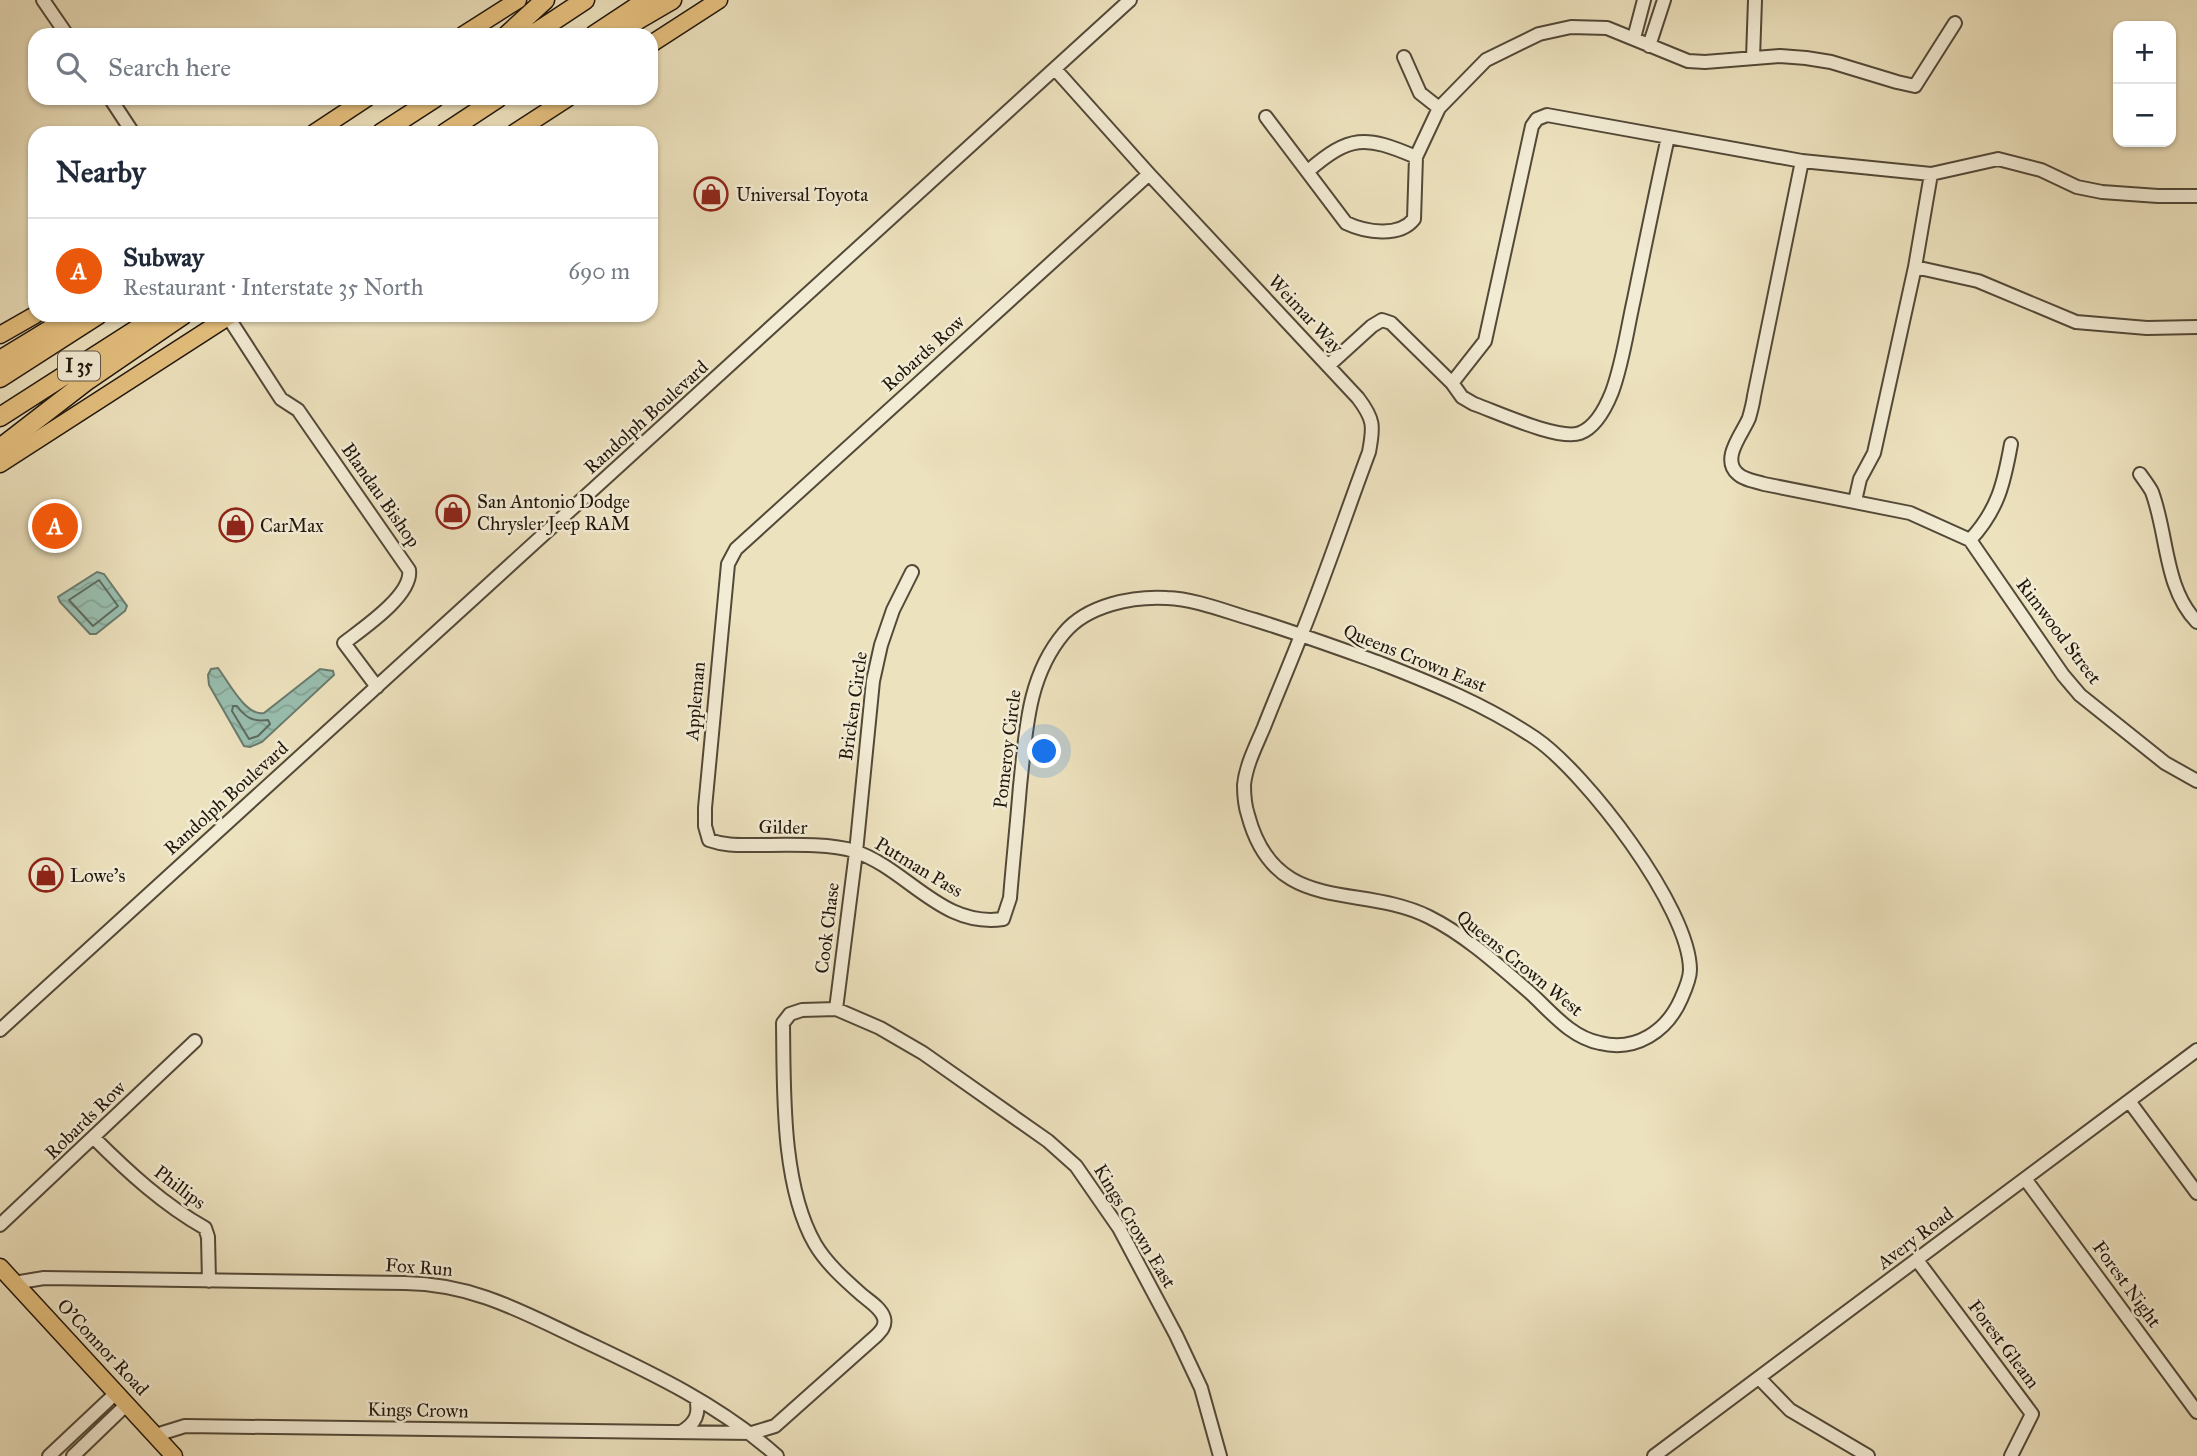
<!DOCTYPE html>
<html lang="en">
<head>
<meta charset="utf-8">
<style>
  body { margin:0; font-family:"IM FELL Great Primer",serif; background:#f6f6f7; color:#1f2937 }
  .controls { position:absolute; right:21px; top:21px; display:grid; overflow:hidden; border-radius:14px; box-shadow:0 2px 5px #0004 }
  .controls button { width:63px; height:63px; display:grid; place-items:center; padding:0; border:0; border-bottom:2px solid #e0e1e3; background:#fff; color:#1f2937; font:35px sans-serif }
  .you { position:absolute; left:1045px; top:752px; width:24px; height:24px; margin:-18px; border:5px solid #fff; border-radius:50%; background:#1a73e8; box-shadow:0 0 0 10px #1a73e833 }
  .badge { display:grid; place-items:center; width:46px; height:46px; border-radius:50%; background:#ea580c; color:#fff; font-size:23px; font-weight:700 }
  .pin { position:absolute; translate:-50% -50%; border:4px solid #fff; box-shadow:0 2px 7px #0006 }
  .list { margin:0; padding:0; list-style:none }
  h2 { display:flex; justify-content:space-between; align-items:center; height:91px; margin:0; padding:0 28px; font-size:30px }
  h2 small { font-size:23px; font-weight:400; color:#747a83 }
  .list li { display:grid; grid-template-columns:46px 1fr auto; gap:21px; align-items:center; box-sizing:border-box; height:105px; padding:0 28px; border-top:2px solid #e0e1e3 }
  .list b { display:block; font-size:26px; white-space:nowrap }
  .list p { margin:0; font-size:23px; white-space:nowrap; color:#747a83 }
  .list em { font-size:23px; font-style:normal; color:#747a83 }
  .icon { flex:none; width:38px; height:38px; fill:none; stroke:currentColor; stroke-width:2; stroke-linecap:round; stroke-linejoin:round }
  .map { position:relative; flex:none; width:2197px; height:1456px; overflow:hidden }
  .search { position:absolute; background:#fff; box-shadow:0 2px 5px #0004; left:28px; top:28px; width:630px; height:77px; display:flex; align-items:center; gap:18px; box-sizing:border-box; padding:0 24px; border-radius:21px; color:#747a83; font-size:26px }
  .panel { position:absolute; background:#fff; box-shadow:0 2px 5px #0004; left:28px; top:126px; width:630px; height:196px; border-radius:21px }
  .map>svg:first-child { display:block }
</style>
</head>
<body>
<div class="map">
<svg width="2197" height="1456" viewBox="0 0 2197 1456">
  <defs>
    <pattern id="water-waves" width="16" height="10" patternUnits="userSpaceOnUse" patternTransform="scale(1.75)"><rect width="16" height="10" fill="#99beaf"/><path d="M0 5q4-4 8 0t8 0" fill="none" stroke="#84a395"/></pattern>
  </defs>
  <rect width="100%" height="100%" fill="#ede2be"/>
  <filter id="stains"><feTurbulence type="fractalNoise" baseFrequency=".00286" numOctaves="4"/><feColorMatrix values="0 0 0 0 .2 0 0 0 0 .09 0 0 0 0 .02 0 0 0 .5 -.17"/></filter>
  <radialGradient id="worn" r=".72"><stop offset=".6" stop-color="#630" stop-opacity="0"/><stop offset="1" stop-color="#630" stop-opacity=".3"/></radialGradient>
  <path fill="url(#water-waves)" stroke="#697b6d" stroke-width="2" d="M97,572L104,574L127,606L125,611L96,634H90L60,602L58,597Z
    M218,668C228,681 246,717 264,713L320,669L333,671L334,675L262,742L250,747L244,746L209,685L208,675L211,669Z"/>
  <g fill="none" stroke-linecap="round" stroke-linejoin="round">
    <path stroke="#5c6a5d" stroke-width="2" d="M99,580L118,606L93,626L69,600Z
      M233,706H237C246,718 253,722 268,720L270,724L258,736L249,739L232,711Z"/>
    <defs>
      <path id="minor" d="M43,0L67,35
        M1634,38L1644,0
        M1649,46L1664,0
        M1404,57L1420,93L1439,108
        M1753,58L1755,0
        M1055,69L1149,174L1358,398C1374,419 1374,426 1369,452C1345,516 1324,580 1298,643C1287,671 1275,699 1264,727C1256,746 1246,765 1244,785C1244,794 1245,806 1248,815C1275,917 1359,882 1429,917C1465,935 1497,964 1527,990C1549,1009 1569,1037 1600,1043C1636,1052 1667,1031 1681,999C1685,990 1690,979 1690,970C1690,908 1585,772 1535,738C1486,705 1434,684 1380,663C1338,648 1297,633 1255,620C1227,612 1196,599 1167,598C1133,596 1087,605 1064,633C1027,677 1026,732 1020,786C1017,824 1013,861 1010,898L1003,919C941,928 908,869 854,851C830,843 783,845 757,845C739,845 726,846 709,840L705,826V808L728,564L736,549L1149,174
        M110,98L133,133
        M1266,117L1346,223C1365,232 1399,238 1414,219L1416,157L1439,108L1486,60L1539,34L1571,27L1607,28L1688,61L1705,62L1780,56L1806,58L1831,62L1897,82L1915,86L1955,23
        M1802,161L1754,396C1753,404 1751,411 1749,418C1743,433 1720,459 1738,474C1744,480 1755,481 1764,484L1910,513L1970,540L2063,675L2080,695L2165,763L2197,781
        M1308,171C1350,135 1365,135 1416,157
        M1915,267L1978,281L2076,322L2147,328L2197,327
        M228,317L281,399L298,410L409,570C413,595 362,629 344,643L377,687
        M1328,366L1372,326L1382,320L1391,323L1452,383L1462,397L1474,404C1497,412 1559,441 1580,433C1596,427 1606,407 1612,392C1623,362 1627,330 1634,299C1645,245 1656,191 1668,137
        M1452,383L1485,341L1532,126L1537,119L1547,115L1802,161L1931,174L1998,159L2041,170L2077,187L2102,192L2158,196H2197
        M2140,474C2144,480 2149,486 2152,492C2168,535 2164,588 2197,622
        M1855,501L1860,479L1874,453L1915,267L1931,174
        M1970,540C1998,510 2004,483 2011,444
        M836,1009L856,852L873,681L881,645L893,610L912,572
        M0,1030L1130,0
        M2129,1101L2197,1193
        M94,1138C128,1172 164,1205 205,1228L208,1237L209,1281
        M2026,1180L2197,1412
        M0,1225L195,1041
        M1917,1260L2032,1414L2011,1456
        M14,1283L44,1278L405,1283C475,1284 524,1313 586,1342C654,1374 721,1406 777,1456
        M1759,1378L1790,1410L1868,1456
        M681,1432C696,1423 700,1414 696,1398
        M156,1435L185,1426L752,1433L775,1426L876,1336C881,1331 886,1326 884,1318C881,1308 869,1301 862,1295C845,1280 826,1263 815,1244C781,1185 784,1089 783,1023L790,1014L802,1010L836,1009L880,1028L923,1053L1048,1141L1076,1166L1119,1228L1176,1335L1201,1388L1220,1456
        M49,1456L116,1393
        M73,1456L127,1404
        M1654,1456L2197,1050"/>
      <path id="major" d="M463,35L518,0
        M651,44L719,0
        M314,133L367,98
        M514,133L568,98
        M0,335L35,315
        M0,464L231,315
        M0,1267L174,1456"/>
      <path id="highway" d="M507,35L545,0
        M532,35L585,0
        M594,35L647,0
        M612,35L672,0
        M381,133L435,98
        M445,133L498,98
        M0,360L74,315
        M0,378L98,315
        M0,417L159,315
        M0,448L88,380L183,315"/>
    </defs>
    <use href="#minor" stroke="#534938" stroke-width="16"/>
    <use href="#major" stroke="#20160b" stroke-width="19"/>
    <use href="#highway" stroke="#20160b" stroke-width="21"/>
    <use href="#minor" stroke="#f3ecd5" stroke-width="12"/>
    <use href="#major" stroke="#e6c17f" stroke-width="16"/>
    <use href="#highway" stroke="#e6c17f" stroke-width="18"/>
  </g>
  <defs>
    <symbol id="shop-ring" viewBox="-11 -11 22 22"><circle r="9.5" fill="#f3ecd5" stroke="#8f2418" stroke-width="1.5"/><path d="M-5-2.5h2.3a2.7 3.5 0 0 1 5.4 0H5L5.5 6h-11ZM-1.5-2.5h3a1.5 2.3 0 0 0-3 0Z" fill="#8f2418"/></symbol>
  </defs>
  <g fill-rule="evenodd">
    <use href="#shop-ring" x="692" y="175" width="38" height="38"/>
    <use href="#shop-ring" x="434" y="493" width="38" height="38"/>
    <use href="#shop-ring" x="217" y="506" width="38" height="38"/>
    <use href="#shop-ring" x="27" y="856" width="38" height="38"/>
  </g>
  <g text-anchor="middle" dominant-baseline="central" stroke-width="5" stroke-linejoin="round" paint-order="stroke">
    <rect fill="#f3ecd5" stroke="#5f5648" stroke-width="2" x="58" y="351.5" width="42" height="29" rx="5"/>
    <g font-size="18" font-weight="bold" fill="#20160b">
      <text x="79" y="366">I 35</text>
    </g>
    <g font-size="19" fill="#20160b" stroke="#f3ecd5" text-anchor="start">
      <text x="736" y="194">Universal Toyota</text>
      <text x="477" y="501">San Antonio Dodge<tspan x="477" dy="22">Chrysler Jeep RAM</tspan></text>
      <text x="260" y="525">CarMax</text>
      <text x="70" y="875">Lowe's</text>
    </g>
    <g font-size="19" fill="#20160b" stroke="#f3ecd5">
      <text transform="translate(1306 314) rotate(47)">Weimar Way</text>
      <text transform="translate(923 353) rotate(-42)">Robards Row</text>
      <text transform="translate(646 417) rotate(-42)">Randolph Boulevard</text>
      <text transform="translate(381 495) rotate(55)">Blandau Bishop</text>
      <text transform="translate(2059 631) rotate(53)">Rimwood Street</text>
      <text transform="translate(1415 658) rotate(22)">Queens Crown East</text>
      <text transform="translate(695 701) rotate(-85)">Appleman</text>
      <text transform="translate(853 706) rotate(-82)">Bricken Circle</text>
      <text transform="translate(1007 749) rotate(-83)">Pomeroy Circle</text>
      <text transform="translate(226 798) rotate(-42)">Randolph Boulevard</text>
      <text transform="translate(783 827) rotate(1)">Gilder</text>
      <text transform="translate(919 867) rotate(31)">Putman Pass</text>
      <text transform="translate(827 928) rotate(-83)">Cook Chase</text>
      <text transform="translate(1520 963) rotate(39)">Queens Crown West</text>
      <text transform="translate(85 1120) rotate(-44)">Robards Row</text>
      <text transform="translate(180 1187) rotate(37)">Phillips</text>
      <text transform="translate(1135 1226) rotate(59)">Kings Crown East</text>
      <text transform="translate(1915 1238) rotate(-37)">Avery Road</text>
      <text transform="translate(419 1267) rotate(4)">Fox Run</text>
      <text transform="translate(2127 1284) rotate(54)">Forest Night</text>
      <text transform="translate(2004 1344) rotate(53)">Forest Gleam</text>
      <text transform="translate(103 1347) rotate(47)">O'Connor Road</text>
      <text transform="translate(418 1410) rotate(1)">Kings Crown</text>
    </g>
  </g>
  <rect width="100%" height="100%" filter="url(#stains)"/>
  <rect width="100%" height="100%" fill="url(#worn)"/>
</svg>
<div class="controls">
<button>+</button>
<button>−</button>
</div>
<div class="you"></div>
<div class="pin badge" style="left:55px;top:526px">A</div>
<div class="search"><svg class="icon" aria-label="search" viewBox="0 0 24 24"><circle cx="10" cy="10" r="6"/><path d="M15 15l6 6"/></svg>Search here</div>
<section class="panel">
<h2>Nearby<small></small></h2>
<ul class="list">
<li><span class="badge">A</span><div><b>Subway</b><p>Restaurant · Interstate 35 North</p></div><em>690 m</em></li>
</ul>
</section>
</div>
</body>
</html>
